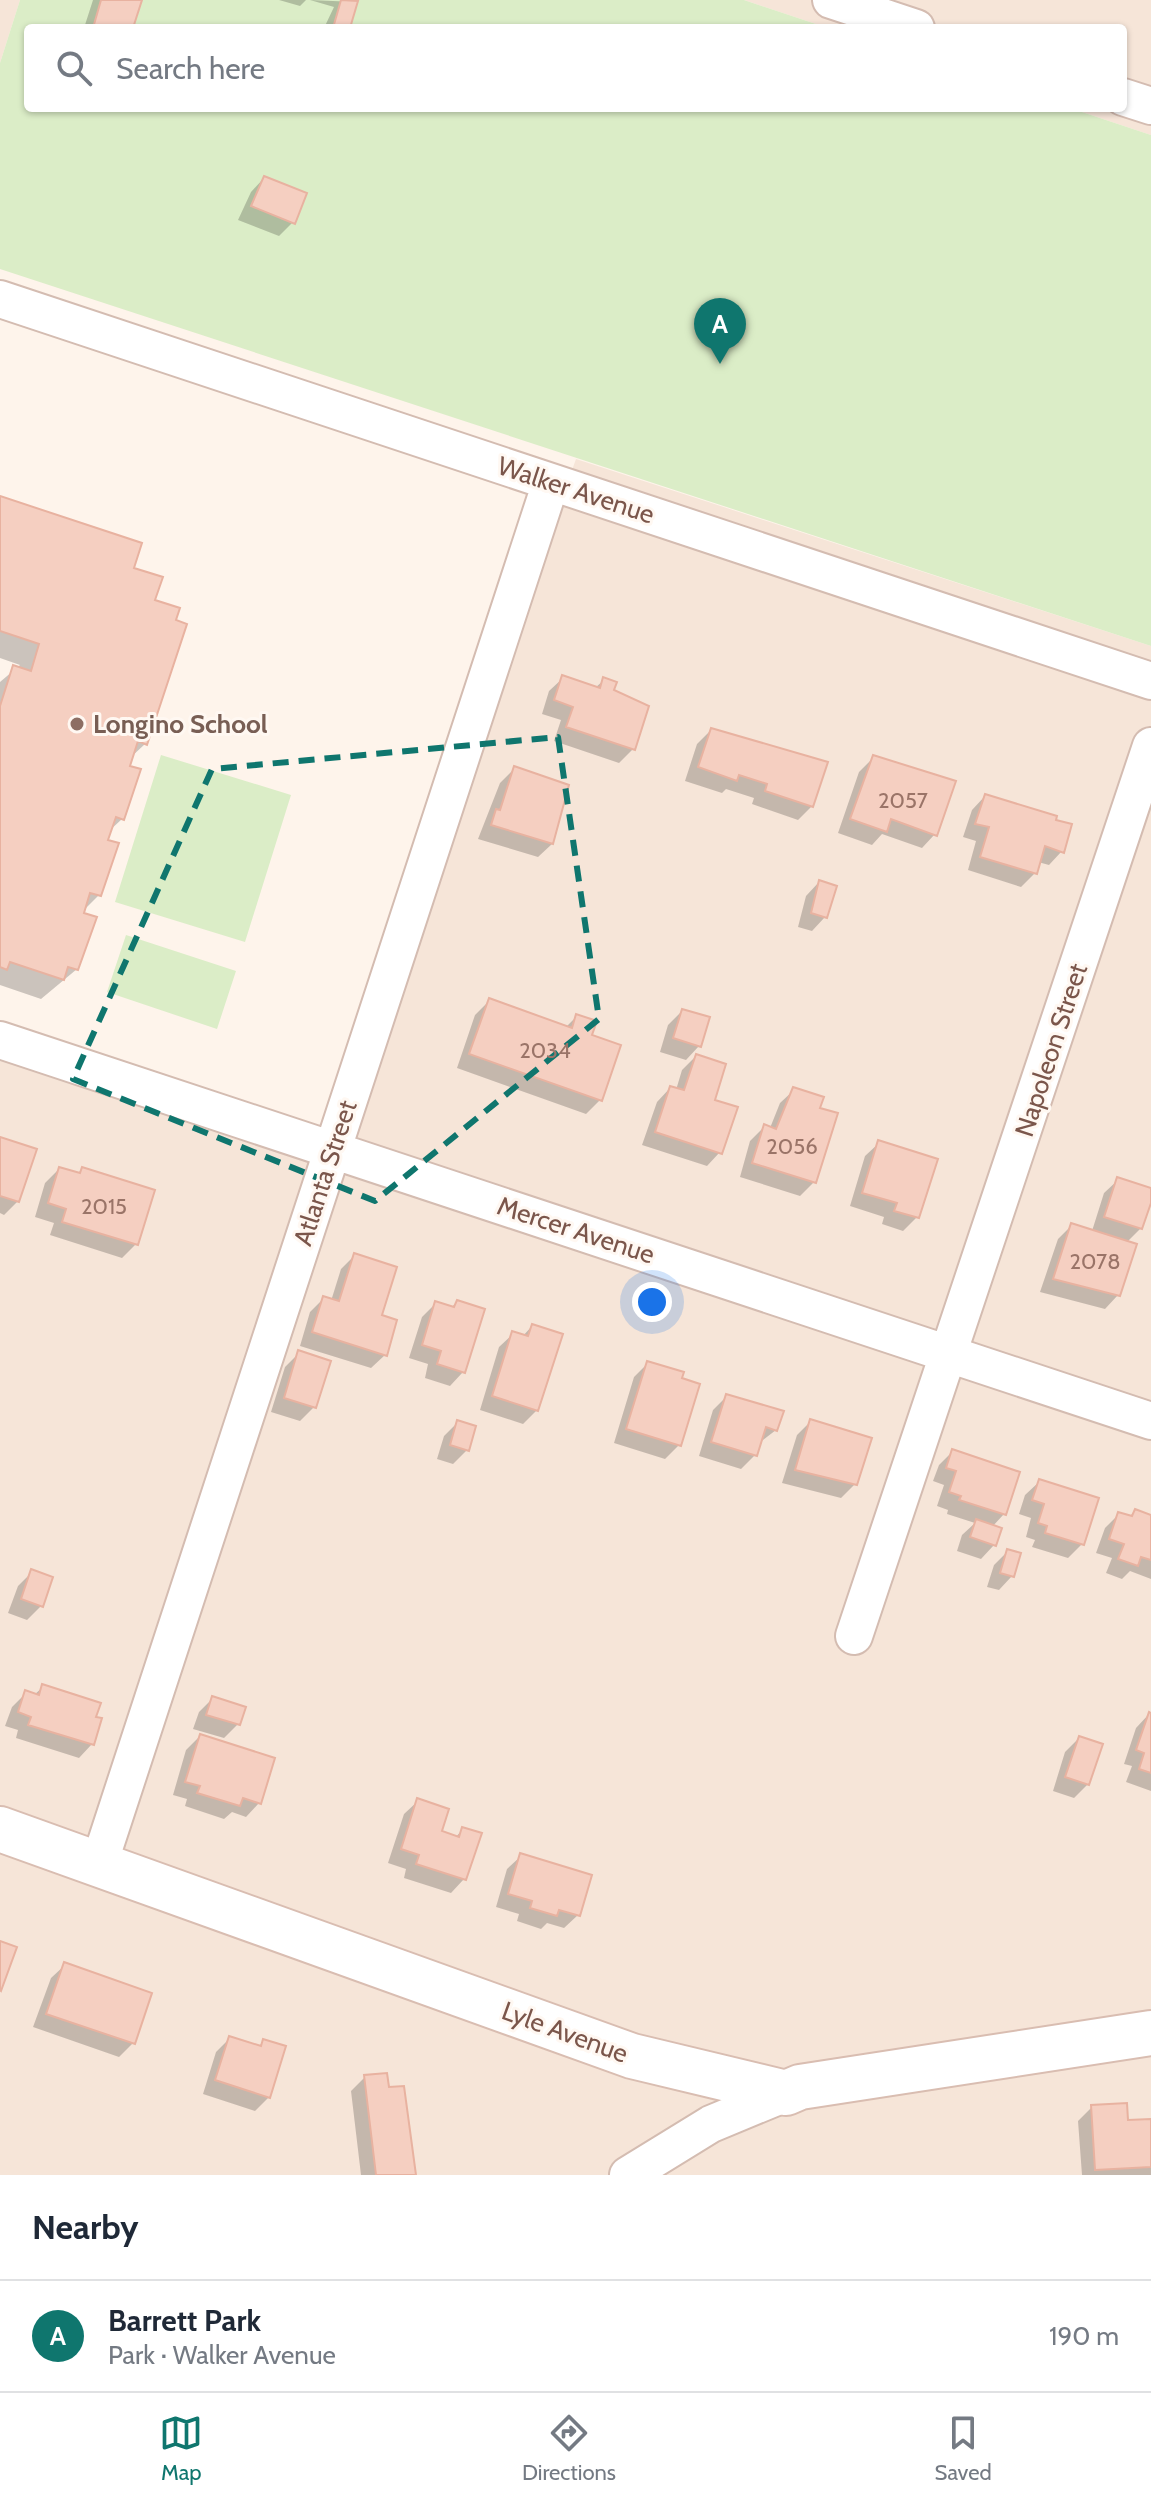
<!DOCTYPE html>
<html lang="en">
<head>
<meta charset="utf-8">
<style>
  body { margin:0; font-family:Cabin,sans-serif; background:#f6f6f7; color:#1f2937 }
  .you { position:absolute; left:652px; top:1302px; width:28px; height:28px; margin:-20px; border:6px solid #fff; border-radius:50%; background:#1a73e8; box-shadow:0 0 0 12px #1a73e833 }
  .badge { display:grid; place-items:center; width:52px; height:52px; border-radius:50%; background:#0f766e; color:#fff; font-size:26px; font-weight:700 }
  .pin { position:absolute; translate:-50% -66px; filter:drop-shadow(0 2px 4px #0008) }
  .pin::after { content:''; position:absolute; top:42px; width:28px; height:24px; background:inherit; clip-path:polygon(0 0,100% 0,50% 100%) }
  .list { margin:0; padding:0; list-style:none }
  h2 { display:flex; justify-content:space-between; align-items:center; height:104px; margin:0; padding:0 32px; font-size:34px }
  h2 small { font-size:26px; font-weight:400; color:#747a83 }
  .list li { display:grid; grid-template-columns:52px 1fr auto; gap:24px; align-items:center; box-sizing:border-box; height:112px; padding:0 32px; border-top:2px solid #e0e1e3 }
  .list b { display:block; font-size:30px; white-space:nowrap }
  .list p { margin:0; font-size:26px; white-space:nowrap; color:#747a83 }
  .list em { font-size:26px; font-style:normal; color:#747a83 }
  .icon { flex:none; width:44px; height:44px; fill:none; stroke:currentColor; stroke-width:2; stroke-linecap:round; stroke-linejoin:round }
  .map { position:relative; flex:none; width:1151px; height:2175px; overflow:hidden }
  .search { position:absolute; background:#fff; box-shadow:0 2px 6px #0004; left:24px; right:24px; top:24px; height:88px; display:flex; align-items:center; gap:20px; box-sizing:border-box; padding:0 28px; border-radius:8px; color:#747a83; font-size:30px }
  .sheet { height:216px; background:#fff }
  nav { display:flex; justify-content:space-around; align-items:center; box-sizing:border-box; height:112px; border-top:2px solid #e0e1e3; background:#fff; font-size:22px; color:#747a83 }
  nav a { display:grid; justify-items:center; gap:4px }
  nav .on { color:#0f766e }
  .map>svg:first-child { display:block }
</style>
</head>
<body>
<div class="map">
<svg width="1151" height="2175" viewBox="0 0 1151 2175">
  <rect width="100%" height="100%" fill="#fef4eb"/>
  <path fill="#f6e5d8" d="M0,0H20L0,63Z
    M744,0H1151V135L1070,108H1123V28H828Z
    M576,459L1151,646V2175H0V1046L331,1145Z"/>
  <path fill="#dbedc7" d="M20,0H744L828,28H28V108H1070L1151,135V646L0,269V63Z
    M161,755L291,795L245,942L115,902Z
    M126,935L236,971L217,1029L107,992Z"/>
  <path fill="#0003" d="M93,0H140L131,28H84Z
    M279,0H306L300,6Z
    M310,0L356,2L347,28H324L334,7Z
    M264,178L293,222L279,236L238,220L251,192Z
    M0,498L131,569L153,601L145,744L130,758L122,819L108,832L99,895L82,912L77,969L41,999L0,985V682L20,665L0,658Z
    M563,678L595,688L604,680L612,691L633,749L619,763L554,741L561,720L542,714L549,691Z
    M711,730L812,806L798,820L752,804L754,798L726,789L722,793L685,781L697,744Z
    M873,758L935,834L922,848L882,834L872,845L838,833L859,772Z
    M514,769L553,830L552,844L538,857L478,839L500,783Z
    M985,796L1062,851L1049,865L1038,862L1035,873L1021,887L968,870L976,841L963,837L972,810Z
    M819,882L825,917L812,931L798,927L806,896Z
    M489,1001L565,1028L577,1016L589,1036L619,1046L600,1100L586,1114L457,1068L475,1015Z
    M682,1011L699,1046L686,1060L660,1052L668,1025Z
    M696,1056L720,1152L707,1166L642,1145L657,1102L670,1088L676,1090L682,1070Z
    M794,1090L818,1109L814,1182L800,1196L740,1177L750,1141L764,1127L770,1128L780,1103Z
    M0,1140L18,1201L4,1215L0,1213Z
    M879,1143L917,1217L903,1231L882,1224L884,1217L850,1206L865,1156Z
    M59,1169L78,1175L83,1170L136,1244L122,1258L50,1235L54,1223L35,1217L45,1183Z
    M1118,1180L1151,1190L1141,1228L1127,1242L1118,1295L1105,1309L1040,1292L1058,1239L1072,1225L1092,1231L1104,1193Z
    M355,1255L379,1316L385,1355L371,1368L300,1346L310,1312L324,1298L331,1301L341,1269Z
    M457,1302L463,1372L450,1386L425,1378L428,1364L409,1358L422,1317L436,1303L451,1308Z
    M532,1326L537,1410L523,1424L480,1410L499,1347L513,1334L522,1337Z
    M299,1353L314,1407L300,1421L271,1412L285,1367Z
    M648,1363L679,1445L665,1459L614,1443L634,1377Z
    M727,1396L776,1430L759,1443L755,1455L741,1469L699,1456L713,1410Z
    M811,1421L855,1484L841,1498L782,1483L797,1435Z
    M458,1422L467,1450L453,1464L437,1459L444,1436Z
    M952,1452L1004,1514L992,1527L994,1545L981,1559L957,1551L962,1535L975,1523L947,1514L948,1510L937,1506L944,1485L933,1481L939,1465Z
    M1039,1482L1082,1544L1068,1558L1032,1547L1035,1540L1026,1537L1031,1518L1019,1514L1025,1495Z
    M1136,1511L1151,1517V1579L1130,1571L1122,1579L1106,1573L1112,1558L1096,1553L1105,1528L1119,1514L1129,1517Z
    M1008,1551L1012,1576L999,1590L987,1587L994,1565Z
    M32,1572L41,1606L27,1620L8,1613L18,1586Z
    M43,1687L94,1718L92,1744L79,1758L16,1738L18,1730L5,1726L12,1707L26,1693L34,1695Z
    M213,1698L238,1724L224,1738L193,1729L199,1712Z
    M1149,1714L1151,1715V1791L1126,1782L1132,1766L1124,1764L1136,1728Z
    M200,1736L259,1803L246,1817L232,1812L224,1819L185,1806L187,1799L173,1795L186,1750Z
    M1079,1738L1088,1784L1074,1798L1053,1791L1065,1752Z
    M418,1801L440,1833L455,1838L463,1829L464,1879L451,1893L404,1878L406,1869L388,1863L404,1814Z
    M521,1856L578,1915L564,1928L547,1923L541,1929L517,1921L519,1914L496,1907L507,1869Z
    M65,1965L133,2043L119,2057L33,2027L51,1978Z
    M230,2038L258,2047L264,2041L269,2097L255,2111L203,2094L216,2052Z
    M365,2077L387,2089L414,2175H361L351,2091Z
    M1092,2107L1126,2122L1151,2121V2175H1082L1078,2121Z"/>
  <path fill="#f5cfc1" stroke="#e8b2a0" stroke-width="2" d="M101,0H142L133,28H93Z
    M341,0L358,1L350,28H333Z
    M264,176L307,193L295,224L251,206Z
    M0,496L142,543L134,568L163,577L155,600L180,608L176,620L187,624L147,745L138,741L130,766L141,769L124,820L116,817L108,840L119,843L101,896L90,893L84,913L97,917L78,970L68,967L64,980L10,962L7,970L0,967V706L13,665L31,671L39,644L0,631Z
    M562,675L600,688L603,677L617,682L614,690L649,706L635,750L566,727L573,707L554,700Z
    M711,728L828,762L813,807L765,791L767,784L739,775L737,781L698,767Z
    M873,755L956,781L937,836L891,819L887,832L850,819Z
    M514,766L569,785L553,844L491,825L496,809L500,810Z
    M985,794L1057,816L1056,820L1072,824L1064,853L1045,846L1037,874L980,857L989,827L975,824Z
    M819,880L837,886L827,918L811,913Z
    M489,998L572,1028L576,1014L597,1021L592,1035L621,1045L602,1101L469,1054Z
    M682,1009L710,1017L701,1047L673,1038Z
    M696,1054L726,1064L715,1100L738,1107L722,1154L655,1132L670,1086L684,1090Z
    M793,1087L824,1097L820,1108L838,1113L816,1183L752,1163L764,1124L776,1129Z
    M0,1137L37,1149L19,1202L0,1196Z
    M878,1140L938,1159L919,1218L894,1211L897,1203L862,1193Z
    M59,1167L80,1173L82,1167L155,1190L138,1245L62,1222L66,1209L48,1203Z
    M1117,1177L1151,1188V1203L1142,1229L1104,1217Z
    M1071,1223L1137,1244L1120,1296L1053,1279Z
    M354,1253L397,1267L382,1315L397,1320L387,1356L312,1332L323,1296L339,1301Z
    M457,1300L485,1309L465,1373L437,1364L441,1351L422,1345L435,1301L454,1307Z
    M532,1324L563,1334L538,1411L492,1396L512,1331L528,1336Z
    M298,1350L331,1361L316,1408L284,1398Z
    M647,1361L684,1372L682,1378L700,1384L681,1446L626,1429Z
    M726,1394L784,1411L777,1431L766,1427L757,1456L711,1442Z
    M810,1419L872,1438L857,1485L795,1470Z
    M457,1420L476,1426L469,1451L450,1445Z
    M952,1449L1020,1472L1006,1515L959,1500L961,1496L949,1492L956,1471L946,1468Z
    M1039,1479L1099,1498L1084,1545L1045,1533L1047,1526L1038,1523L1044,1504L1032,1500Z
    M1135,1509L1151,1515V1560L1141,1557L1138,1566L1118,1559L1124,1544L1109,1539L1118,1512L1132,1516Z
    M976,1519L1002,1528L996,1546L970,1537Z
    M1007,1549L1021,1553L1014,1577L1000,1573Z
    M31,1569L53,1577L43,1607L21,1599Z
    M42,1684L101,1703L96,1717L102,1718L94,1745L28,1725L31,1717L18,1712L25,1690L39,1695Z
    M212,1696L246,1707L240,1725L206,1715Z
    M1149,1712L1151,1713V1773L1139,1769L1144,1753L1136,1750Z
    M200,1734L275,1758L261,1804L243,1798L240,1806L197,1793L200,1786L185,1782Z
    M1079,1736L1103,1744L1089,1785L1065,1777Z
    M417,1798L449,1809L442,1831L459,1837L462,1827L482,1833L466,1880L416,1864L419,1855L401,1849Z
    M520,1853L592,1875L580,1916L559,1910L557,1916L530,1908L532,1901L508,1894Z
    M0,1941L17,1947L1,1991L0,1990Z
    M64,1962L152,1993L135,2044L46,2014Z
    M229,2036L261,2046L263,2039L286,2046L270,2098L215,2080Z
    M387,2073L389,2087L404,2086L416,2175H376L364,2075Z
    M1127,2103L1128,2120L1151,2119V2167L1095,2170L1091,2105Z"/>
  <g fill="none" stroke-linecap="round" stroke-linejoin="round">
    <defs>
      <path id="street" d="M831,0L916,28
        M1123,97L1151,106
        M0,299L1151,681
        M0,1040L1151,1421
        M854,1636L1151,746
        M99,1864L551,482
        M628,2175L711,2124L786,2093"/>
      <path id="secondary" d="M0,1829L632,2056L786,2093L800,2087L1151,2033"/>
    </defs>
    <use href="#street" stroke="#d4bcb1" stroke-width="40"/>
    <use href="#secondary" stroke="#d9bdb1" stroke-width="48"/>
    <use href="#street" stroke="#fff" stroke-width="36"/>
    <use href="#secondary" stroke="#fff" stroke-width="44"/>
  </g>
  <path fill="none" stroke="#0f766e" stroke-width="6" stroke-dasharray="16 10" stroke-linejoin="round" d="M558,737L599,1019L375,1201L73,1079L212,769Z"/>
  <circle fill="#8d6e63" stroke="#fff8f2" stroke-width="3" cx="77" cy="724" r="8"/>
  <g text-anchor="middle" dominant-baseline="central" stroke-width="6" stroke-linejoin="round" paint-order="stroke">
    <g font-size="22" fill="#9a7468">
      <text x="903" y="800">2057</text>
      <text x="545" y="1050">2034</text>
      <text x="792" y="1146">2056</text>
      <text x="104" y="1206">2015</text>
      <text x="1095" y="1261">2078</text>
    </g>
    <g font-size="26" fill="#7b564b" stroke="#fff8f2">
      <text transform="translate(576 490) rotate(18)">Walker Avenue</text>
      <text transform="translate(1051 1050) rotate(-72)">Napoleon Street</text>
      <text transform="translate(325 1173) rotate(-72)">Atlanta Street</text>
      <text transform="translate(576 1230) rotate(18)">Mercer Avenue</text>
      <text transform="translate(565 2032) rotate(20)">Lyle Avenue</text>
    </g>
    <g font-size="26" font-weight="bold" fill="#785e54" stroke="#fff8f2" text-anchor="start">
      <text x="93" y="724">Longino School</text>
    </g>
  </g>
</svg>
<div class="you"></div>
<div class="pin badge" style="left:720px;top:364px">A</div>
<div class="search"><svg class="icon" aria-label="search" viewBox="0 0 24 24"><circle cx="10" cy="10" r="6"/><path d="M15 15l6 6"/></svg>Search here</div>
</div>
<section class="sheet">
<h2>Nearby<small></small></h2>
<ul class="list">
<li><span class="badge">A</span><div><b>Barrett Park</b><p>Park · Walker Avenue</p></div><em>190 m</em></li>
</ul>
</section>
<nav>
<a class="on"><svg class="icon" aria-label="map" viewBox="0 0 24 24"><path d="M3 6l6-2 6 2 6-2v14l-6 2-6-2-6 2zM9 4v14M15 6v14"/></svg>Map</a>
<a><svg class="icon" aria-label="directions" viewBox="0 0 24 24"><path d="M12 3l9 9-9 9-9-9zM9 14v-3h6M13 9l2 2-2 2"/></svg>Directions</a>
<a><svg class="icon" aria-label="saved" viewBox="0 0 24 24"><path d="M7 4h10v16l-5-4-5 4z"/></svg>Saved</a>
</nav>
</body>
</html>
